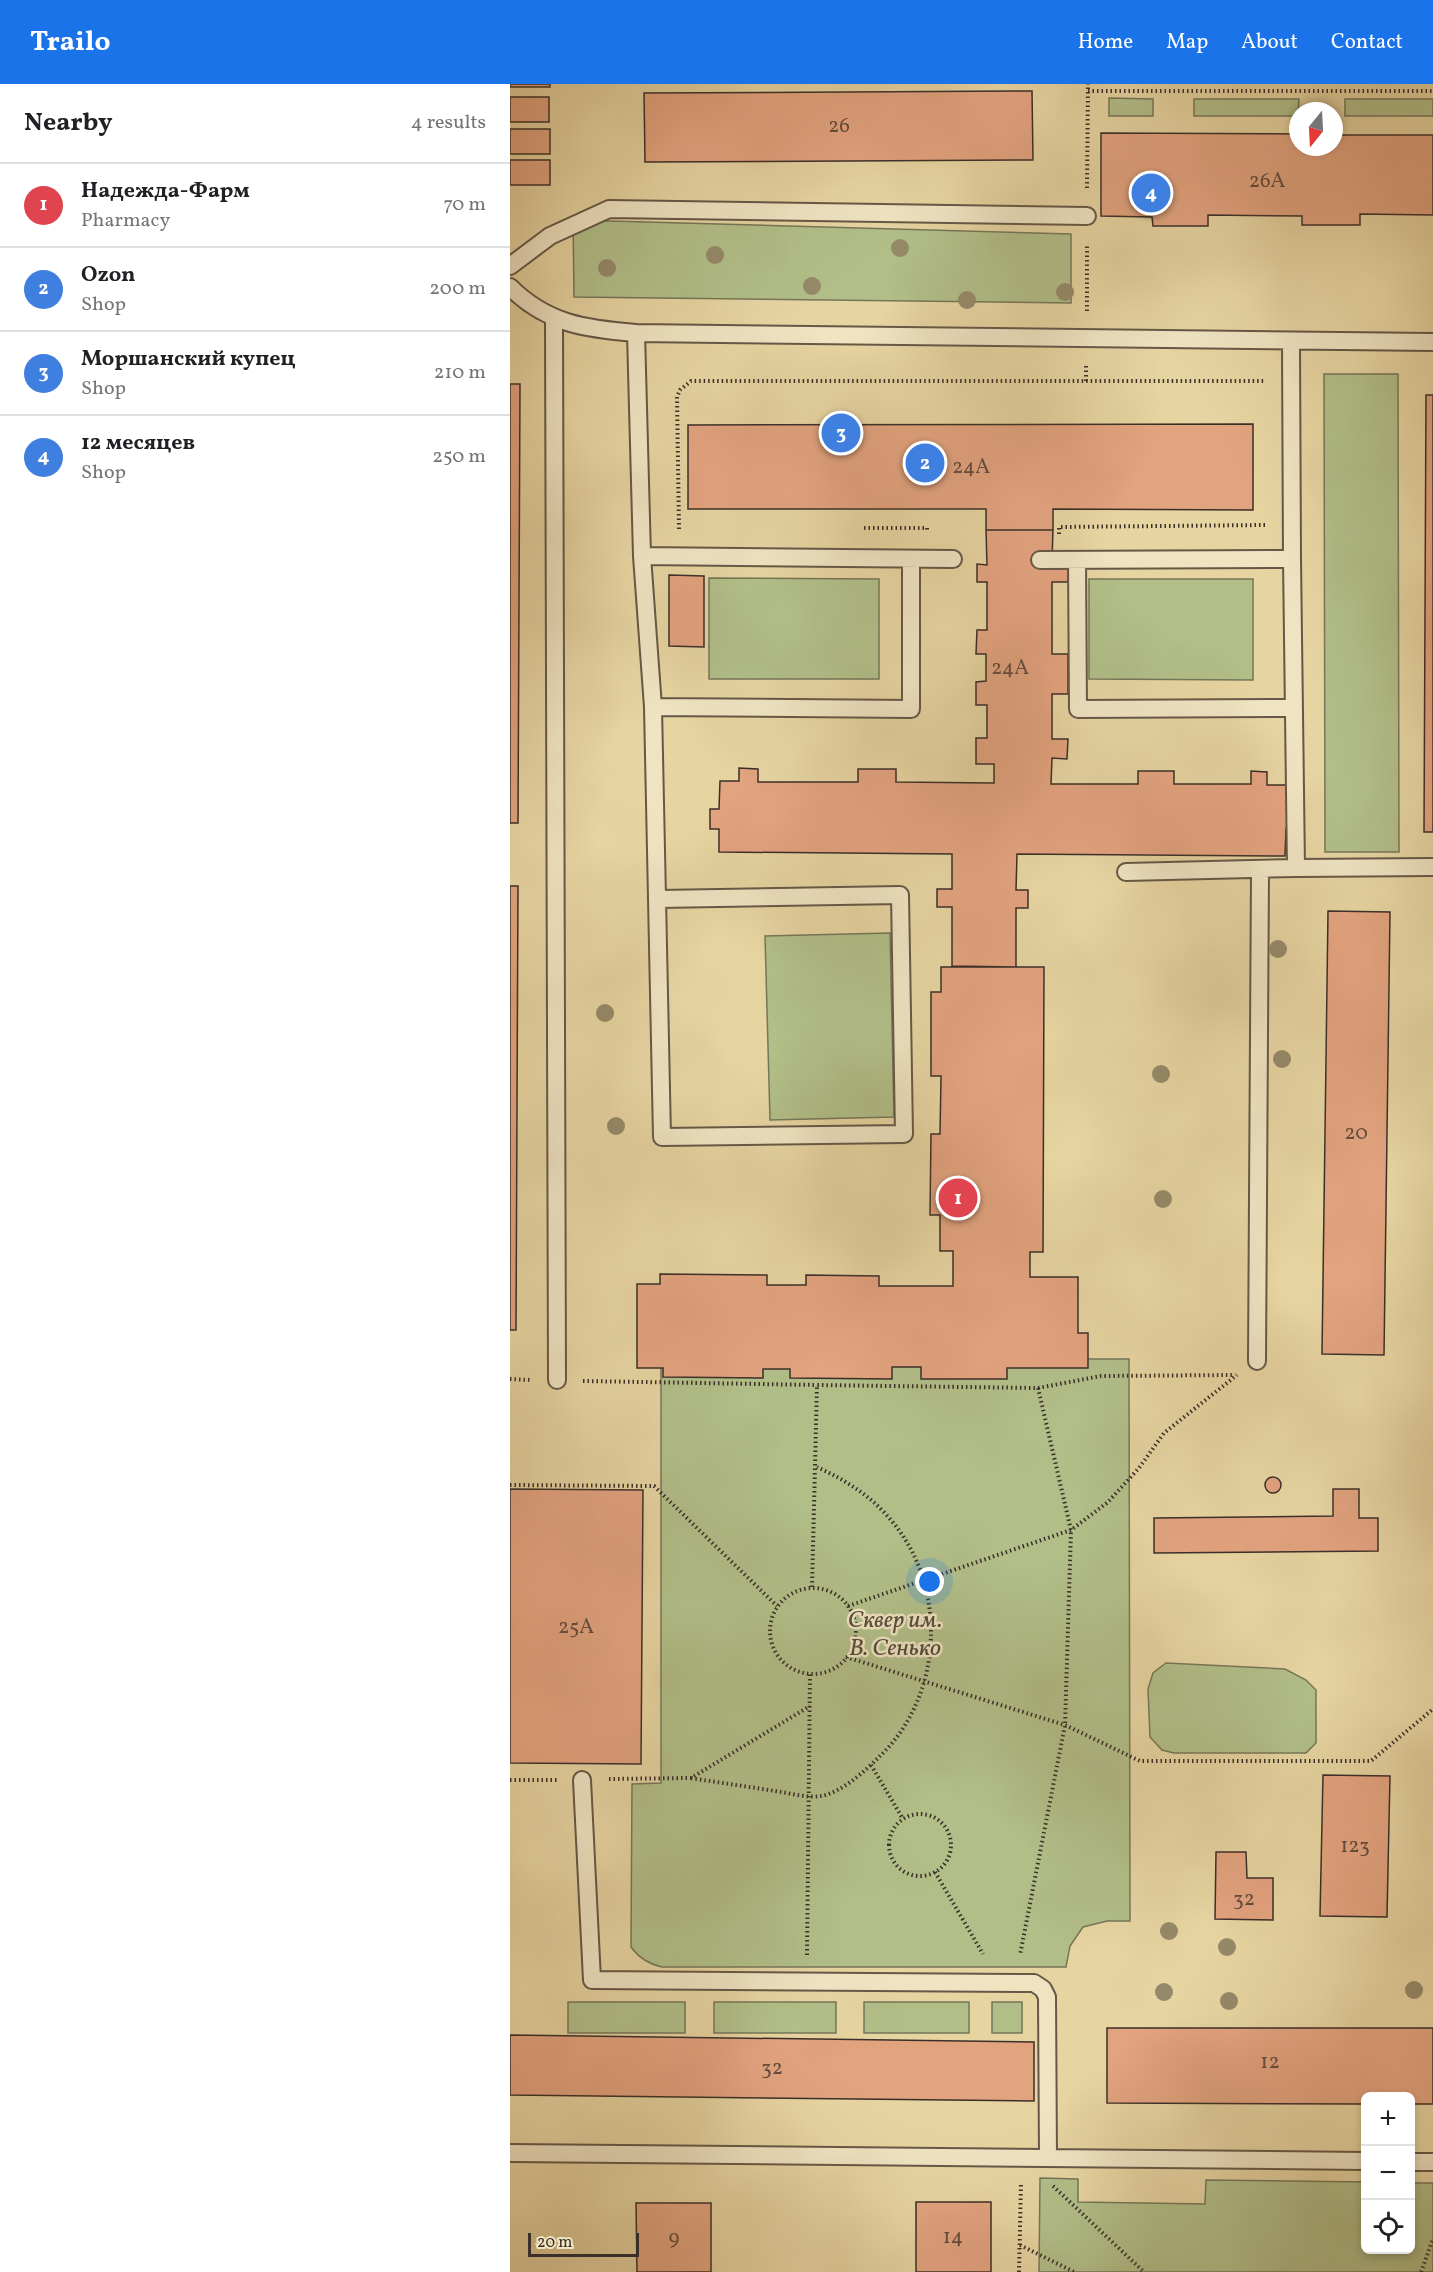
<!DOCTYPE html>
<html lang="en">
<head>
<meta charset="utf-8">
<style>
  body { margin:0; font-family:Vollkorn,serif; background:#f6f6f6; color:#202124 }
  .controls { position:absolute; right:18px; bottom:18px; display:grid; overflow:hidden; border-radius:9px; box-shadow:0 3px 9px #0003 }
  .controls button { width:54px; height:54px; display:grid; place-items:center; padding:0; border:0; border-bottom:2px solid #e0e0e0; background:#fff; color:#202124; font:30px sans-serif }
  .compass { position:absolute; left:779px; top:18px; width:54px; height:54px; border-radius:50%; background:#fff; box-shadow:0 3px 9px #0003; rotate:198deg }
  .scale { position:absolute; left:18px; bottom:15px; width:111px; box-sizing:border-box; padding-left:6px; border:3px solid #3b2f29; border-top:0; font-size:16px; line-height:21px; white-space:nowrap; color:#3b2f29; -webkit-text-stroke:4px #efe3c2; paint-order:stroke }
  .you { position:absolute; left:420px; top:1498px; width:21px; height:21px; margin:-15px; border:4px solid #fff; border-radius:50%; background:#1a73e8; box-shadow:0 0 0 9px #1a73e833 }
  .badge { display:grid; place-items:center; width:39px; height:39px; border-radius:50%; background:#1a73e8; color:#fff; font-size:20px; font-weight:700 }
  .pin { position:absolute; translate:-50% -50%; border:3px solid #fff; box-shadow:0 2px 6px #0006 }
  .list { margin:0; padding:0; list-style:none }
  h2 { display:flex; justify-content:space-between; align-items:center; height:78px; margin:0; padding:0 24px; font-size:26px }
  h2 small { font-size:20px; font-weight:400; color:#757577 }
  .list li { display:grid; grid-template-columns:39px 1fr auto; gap:18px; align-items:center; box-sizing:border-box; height:84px; padding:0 24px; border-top:2px solid #e0e0e0 }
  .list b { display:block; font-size:22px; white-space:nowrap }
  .list p { margin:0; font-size:20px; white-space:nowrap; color:#757577 }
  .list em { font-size:20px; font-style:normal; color:#757577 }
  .icon { flex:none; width:33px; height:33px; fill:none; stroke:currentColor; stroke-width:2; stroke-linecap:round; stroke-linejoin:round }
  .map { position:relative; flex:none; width:923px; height:2188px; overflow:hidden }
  header { display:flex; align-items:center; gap:36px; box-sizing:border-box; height:84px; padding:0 30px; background:#1a73e8; color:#fff }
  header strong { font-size:28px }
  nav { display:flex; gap:33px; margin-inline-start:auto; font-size:21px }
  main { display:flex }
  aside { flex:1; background:#fff }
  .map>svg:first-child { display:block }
</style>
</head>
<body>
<header>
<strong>Trailo</strong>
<nav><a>Home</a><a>Map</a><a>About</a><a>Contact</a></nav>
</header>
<main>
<aside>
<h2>Nearby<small>4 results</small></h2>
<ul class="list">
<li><span class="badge" style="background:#e0444e">1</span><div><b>Надежда-Фарм</b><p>Pharmacy</p></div><em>70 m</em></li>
<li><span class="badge" style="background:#3f7fe0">2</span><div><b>Ozon</b><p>Shop</p></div><em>200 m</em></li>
<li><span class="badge" style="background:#3f7fe0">3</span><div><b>Моршанский купец</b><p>Shop</p></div><em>210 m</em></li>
<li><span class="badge" style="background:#3f7fe0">4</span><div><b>12 месяцев</b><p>Shop</p></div><em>250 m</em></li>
</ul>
</aside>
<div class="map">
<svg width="923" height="2188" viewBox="0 0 923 2188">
  <rect width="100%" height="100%" fill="#e6d4a1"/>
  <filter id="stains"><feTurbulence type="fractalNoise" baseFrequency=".00333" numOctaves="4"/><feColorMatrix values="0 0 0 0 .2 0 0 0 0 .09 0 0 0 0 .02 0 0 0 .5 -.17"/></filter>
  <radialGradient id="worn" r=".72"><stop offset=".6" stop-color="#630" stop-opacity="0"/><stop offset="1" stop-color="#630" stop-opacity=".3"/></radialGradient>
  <path fill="#b1be88" stroke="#767658" stroke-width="1.5" d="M599,14L643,15V32H599Z
    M684,15H789L788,32H684Z
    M835,15H923V32H835Z
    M63,136L561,150V219L64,213Z
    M814,290H888L889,768H815Z
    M199,494L369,495V595H199Z
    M579,495H743V596L579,595Z
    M380,849L384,1033L260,1036L255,852Z
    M151,1275H619L620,1837H597L573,1843L560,1862L556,1883H152C138,1880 129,1874 121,1863L122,1700L151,1699Z
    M656,1579L775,1585L796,1596L806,1606V1659L796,1669H664L652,1666L640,1653L638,1605L643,1589Z
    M58,1918H175V1949H58Z
    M204,1918H326V1949H204Z
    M354,1918H459V1949H354Z
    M482,1918H512V1949H482Z
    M530,2094L568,2095V2118L695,2120L696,2096L855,2098L856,2166H900L901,2099H923V2188H529Z"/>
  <path fill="#e2a37f" stroke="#3b2f29" stroke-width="1.5" d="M0,0H40V3H0Z
    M522,7L523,76L135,78L134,9Z
    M0,13H39V38H0Z
    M0,45H40V70H0Z
    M591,49L788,50V63H824V51H923V131L850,130V141H792V132L698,131V142H643L642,133L591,132Z
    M0,76H40V101H0Z
    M0,300H10L8,739H0Z
    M916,311H923V748H914Z
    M743,340V426L543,425V446H476V425H178V341Z
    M476,446H543L542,476H558V498H542V570H558V610H542V655H558L557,675L542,674L541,700H628V687H664V700H741V687L757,688V701H778L785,745H776L775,772L507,770L506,806H518V824H506V883L442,882V823H427V805H442V770L209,768V745H200V725H209L210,697H229V684L248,685V698H348V685H386V698L484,699V680H466V654H477V621H466V598L476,597V570H466L467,546H477V498H467V480L477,481Z
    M159,491L194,492V563L159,562Z
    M0,802H8L6,1246H0Z
    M818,827L880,828L874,1271L812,1270Z
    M431,883H534L533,1168H520V1193H568V1249H578V1284H497V1295H411V1283H382V1295L280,1294V1285H253V1294L153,1293V1284H127V1200H150V1190L257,1191V1201H296V1191L369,1192V1202H443V1167H430V1131H420L421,1050H430L431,992H421V908H431Z
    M755 1401a8 8 0 1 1 16 0a8 8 0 1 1-16 0Z
    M0,1405L133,1406L131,1680L0,1679Z
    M823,1405H849V1434H868V1467L644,1469V1434L823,1432Z
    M813,1691L880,1692L877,1833L810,1832Z
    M706,1768H736L737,1794H763V1836L705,1835Z
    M597,1944H923V2020H900V2012H856V2020L597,2019Z
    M0,1951L524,1958V2017L0,2011Z
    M406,2118H481V2188H406Z
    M126,2119H201V2188H127Z"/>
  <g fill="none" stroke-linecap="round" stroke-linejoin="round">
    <defs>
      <path id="service" d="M0,182L40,152L99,125L577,132
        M0,203C37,240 76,245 126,249L923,258
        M44,236L47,1296
        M126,249L132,472L443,475
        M132,472L143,623L152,1053L394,1050L390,811L149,815
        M530,476L782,475L781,258
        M567,476L568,625L783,624
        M143,623L401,625V475
        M786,784L923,783
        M616,788L786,784L782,475
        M747,1277L750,786
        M72,1696L82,1896L524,1899L533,1905L537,1913L538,2073
        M0,2069L856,2077
        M900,2078H923"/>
    </defs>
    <use href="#service" stroke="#665847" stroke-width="20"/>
    <path stroke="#3b2f29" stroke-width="4" stroke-dasharray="1.5 3" stroke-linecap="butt" d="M578,7H923
      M577,104L578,0
      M577,227V160
      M576,297V280
      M354,444H417V448
      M169,445L167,313L170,306L181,297H754
      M549,450V443L756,441
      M0,1295L21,1296
      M73,1297L307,1301
      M528,1304L591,1292L725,1291
      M0,1401L144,1402L267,1522
      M302,1503L307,1301L528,1304L561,1446L555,1641L510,1871
      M260 1547a43 43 0 1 1 86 0a43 43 0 1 1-86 0Z
      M338,1522L561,1446L598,1418L629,1384L654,1349L727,1291
      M336,1573L555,1641L630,1677H861L923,1625
      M361,1681L393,1735
      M181,1694C211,1699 241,1703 271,1708C283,1710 299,1714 311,1712C333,1708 356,1686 371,1671C434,1610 438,1501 380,1435C360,1411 335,1396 307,1383
      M99,1695L181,1694L300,1622
      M0,1696H47
      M379 1761a31 31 0 1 1 62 0a31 31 0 1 1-62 0Z
      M425,1788L473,1870
      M297,1871L300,1589
      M543,2102L634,2188
      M510,2161L564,2188
      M509,2188L511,2099
      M911,2188L923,2155"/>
    <use href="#service" stroke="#efe3c2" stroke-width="16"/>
  </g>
  <g fill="#958969">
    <circle cx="390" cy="164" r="9"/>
    <circle cx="205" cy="171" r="9"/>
    <circle cx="97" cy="184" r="9"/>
    <circle cx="302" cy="202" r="9"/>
    <circle cx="555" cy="208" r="9"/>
    <circle cx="457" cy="216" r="9"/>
    <circle cx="768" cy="865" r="9"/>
    <circle cx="95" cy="929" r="9"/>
    <circle cx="772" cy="975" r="9"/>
    <circle cx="651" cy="990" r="9"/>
    <circle cx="106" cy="1042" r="9"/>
    <circle cx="653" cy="1115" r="9"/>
    <circle cx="659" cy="1847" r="9"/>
    <circle cx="717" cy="1863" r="9"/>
    <circle cx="904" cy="1906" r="9"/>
    <circle cx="654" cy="1908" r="9"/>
    <circle cx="719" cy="1917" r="9"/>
  </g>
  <g text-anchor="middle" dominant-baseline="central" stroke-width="5" stroke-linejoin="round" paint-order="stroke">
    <g font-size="21" fill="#654c3e">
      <text x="329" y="42">26</text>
      <text x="757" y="97">26А</text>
      <text x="461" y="383">24А</text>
      <text x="500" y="584">24А</text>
      <text x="846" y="1049">20</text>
      <text x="66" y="1543">25А</text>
      <text x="845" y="1762">123</text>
      <text x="734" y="1815">32</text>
      <text x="760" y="1978">12</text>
      <text x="262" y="1984">32</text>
      <text x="443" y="2153">14</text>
      <text x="164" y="2154">9</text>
    </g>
    <g font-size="24" font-style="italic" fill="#534c3c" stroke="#efe3c2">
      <text x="385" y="1537">Сквер им.<tspan x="385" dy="28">В. Сенько</tspan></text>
    </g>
  </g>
  <rect width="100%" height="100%" filter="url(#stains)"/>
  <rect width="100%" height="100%" fill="url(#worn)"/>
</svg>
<div class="controls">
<button>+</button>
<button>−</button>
<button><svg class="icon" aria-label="locate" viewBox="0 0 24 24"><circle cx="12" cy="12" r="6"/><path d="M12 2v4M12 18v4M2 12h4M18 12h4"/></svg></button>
</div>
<svg class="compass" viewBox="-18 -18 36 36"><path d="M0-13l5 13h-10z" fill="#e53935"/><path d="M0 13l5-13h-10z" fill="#757577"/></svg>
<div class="scale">20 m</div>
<div class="you"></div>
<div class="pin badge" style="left:448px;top:1114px;background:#e0444e">1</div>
<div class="pin badge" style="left:415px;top:379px;background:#3f7fe0">2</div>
<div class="pin badge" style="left:331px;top:349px;background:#3f7fe0">3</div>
<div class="pin badge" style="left:641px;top:109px;background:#3f7fe0">4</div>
</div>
</main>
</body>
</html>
